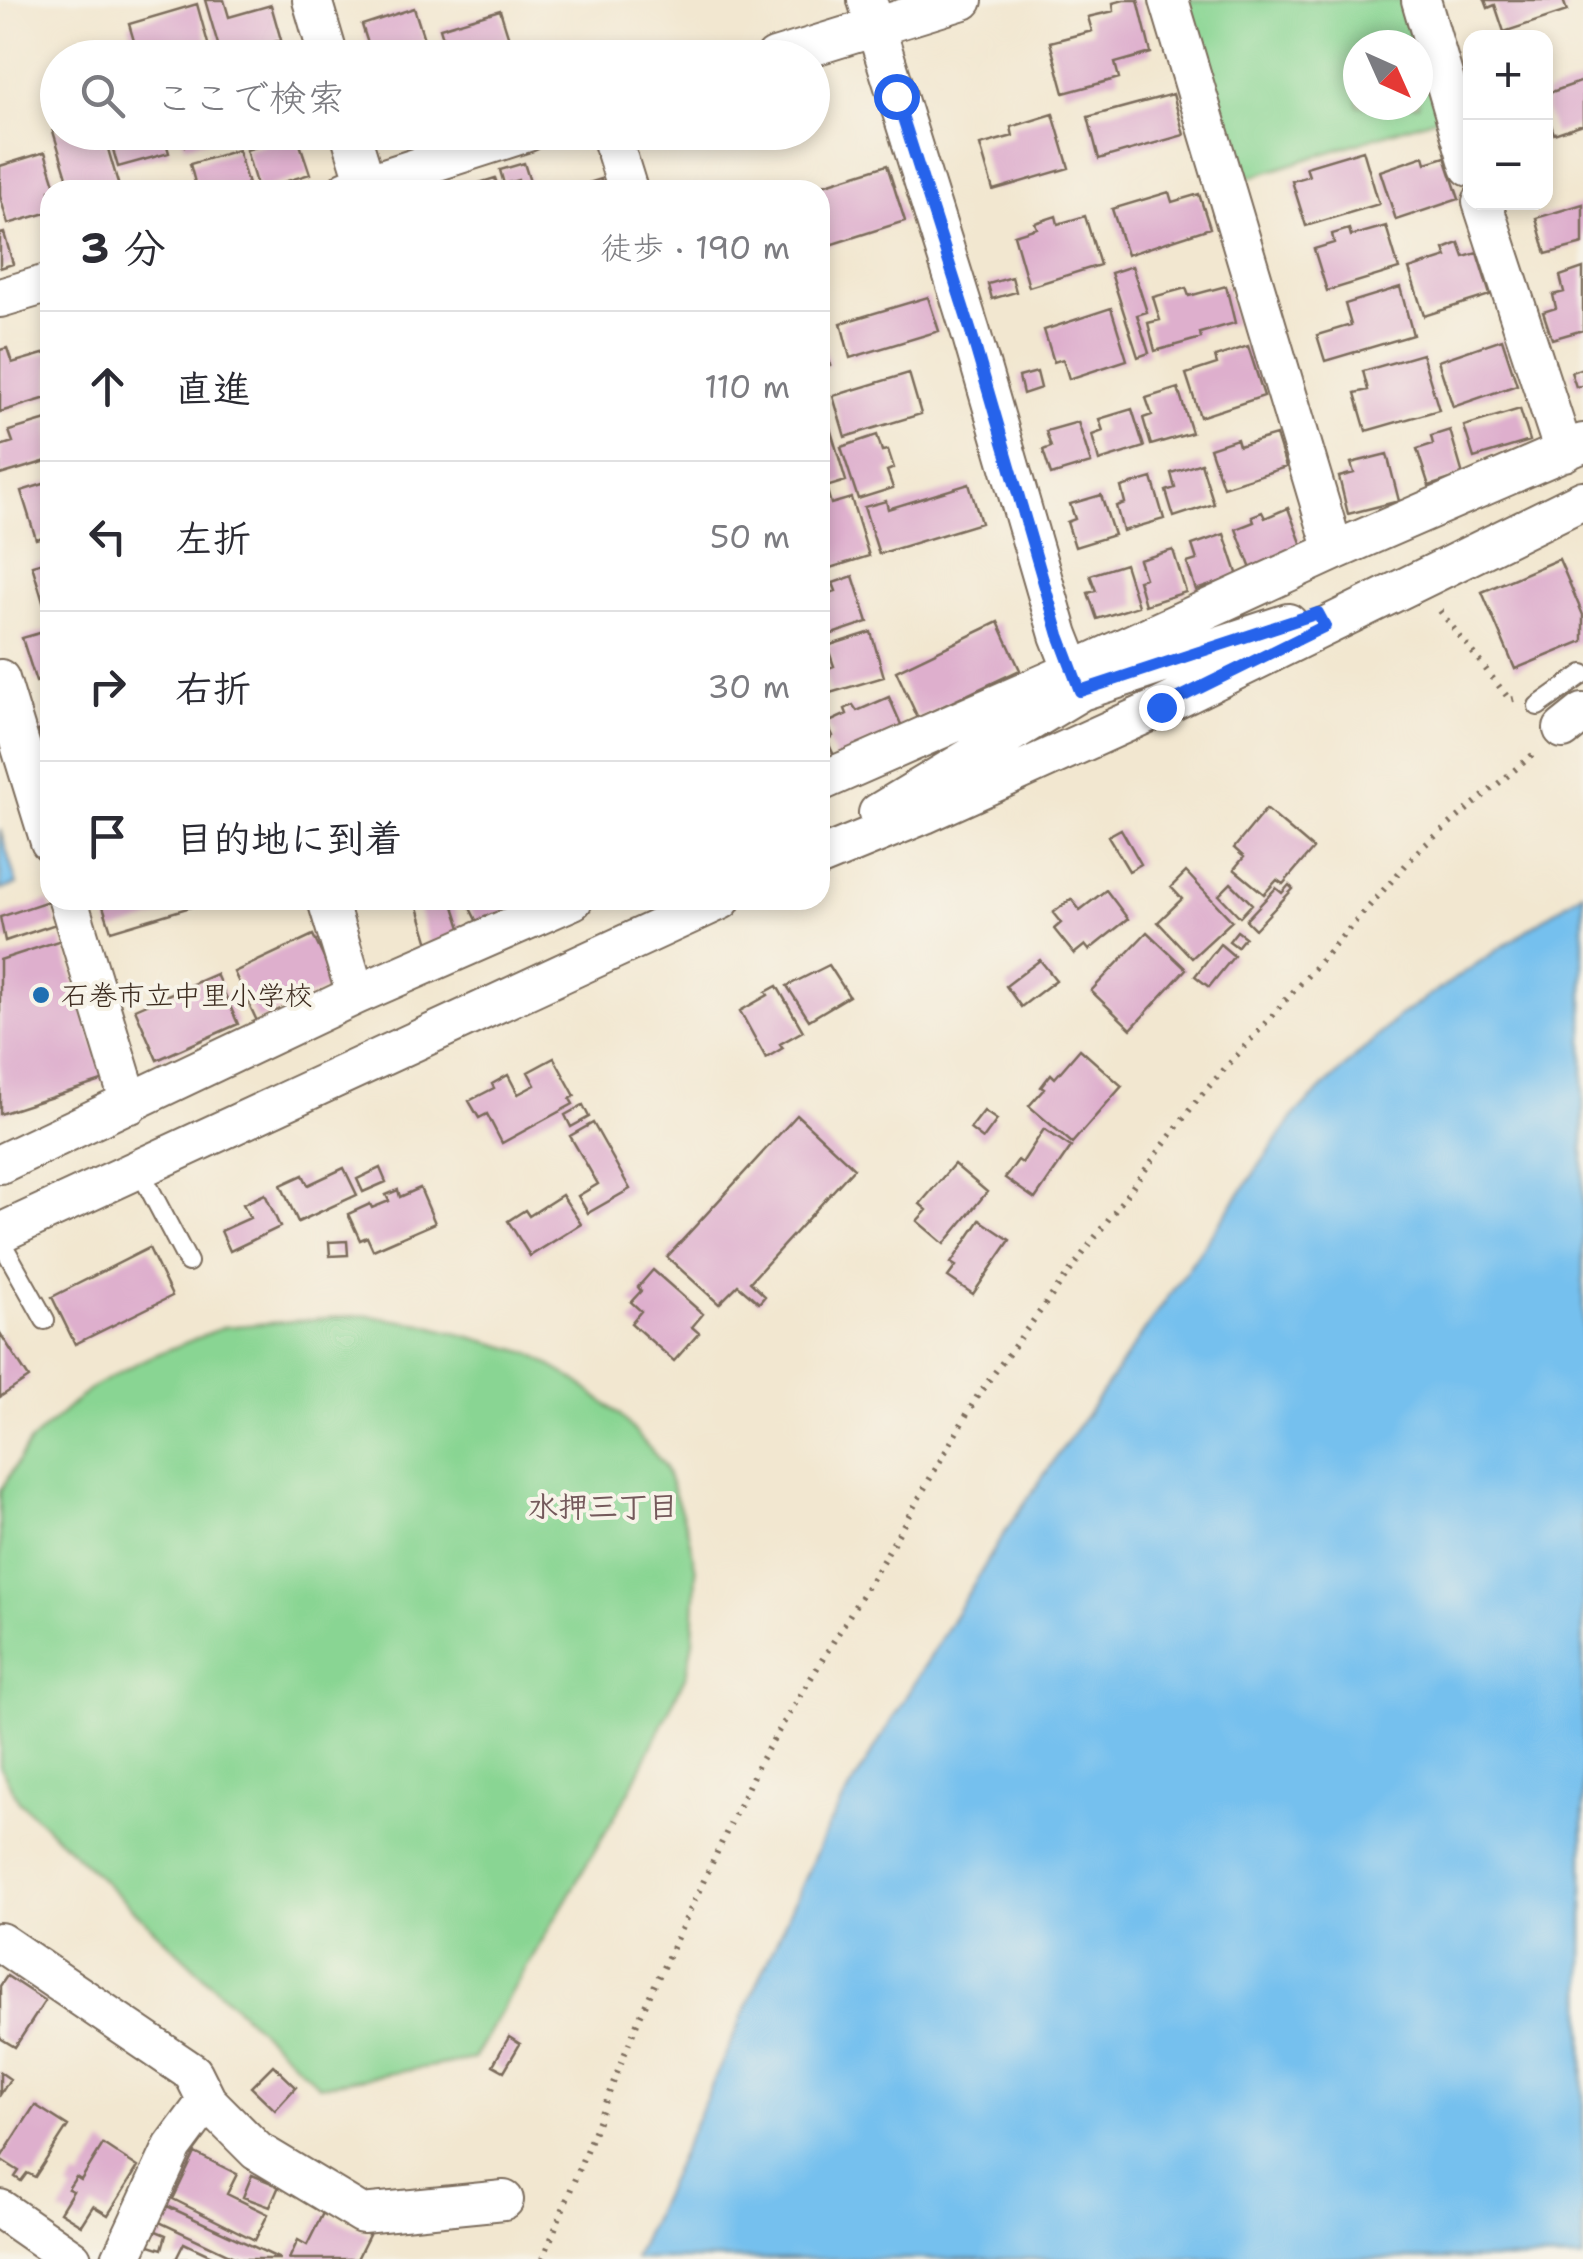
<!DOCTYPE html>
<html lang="ja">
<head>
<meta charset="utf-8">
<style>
  body { margin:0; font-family:"Shantell Sans","Klee One",sans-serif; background:#f7f7f7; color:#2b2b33 }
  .controls { position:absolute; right:30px; top:30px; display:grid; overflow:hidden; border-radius:20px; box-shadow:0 5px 15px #0003 }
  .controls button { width:90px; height:90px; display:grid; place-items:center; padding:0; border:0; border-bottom:2px solid #e1e1e2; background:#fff; color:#2b2b33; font:50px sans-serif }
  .compass { position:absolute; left:1343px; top:30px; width:90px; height:90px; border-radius:50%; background:#fff; box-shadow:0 5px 15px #0003; rotate:135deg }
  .stop { position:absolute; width:30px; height:30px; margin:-22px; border:8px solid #2563eb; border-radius:50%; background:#fff }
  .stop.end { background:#2563eb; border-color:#fff; box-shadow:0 2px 10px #0008 }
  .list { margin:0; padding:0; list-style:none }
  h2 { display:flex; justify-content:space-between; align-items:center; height:130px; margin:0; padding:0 40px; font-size:42px }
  h2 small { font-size:32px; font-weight:400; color:#7c7c81 }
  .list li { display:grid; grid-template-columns:65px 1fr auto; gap:30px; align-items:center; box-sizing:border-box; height:150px; padding:0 40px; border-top:2px solid #e1e1e2 }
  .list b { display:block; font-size:38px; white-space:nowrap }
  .list em { font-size:32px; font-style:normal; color:#7c7c81 }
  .icon { flex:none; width:55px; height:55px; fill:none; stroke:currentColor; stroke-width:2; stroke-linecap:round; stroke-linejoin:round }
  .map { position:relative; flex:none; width:1583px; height:2259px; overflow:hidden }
  .search { position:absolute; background:#fff; box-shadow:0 5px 15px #0003; left:40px; top:40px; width:790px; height:110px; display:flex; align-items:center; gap:25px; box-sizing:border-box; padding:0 35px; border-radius:55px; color:#7c7c81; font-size:38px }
  .panel { position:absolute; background:#fff; box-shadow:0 5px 15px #0003; left:40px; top:180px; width:790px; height:730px; border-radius:30px }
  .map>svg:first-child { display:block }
</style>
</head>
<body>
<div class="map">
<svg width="1583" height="2259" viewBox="0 0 1583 2259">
  <rect width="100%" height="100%" fill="#f7f3e8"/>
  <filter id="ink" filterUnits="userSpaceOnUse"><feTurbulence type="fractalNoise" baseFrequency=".01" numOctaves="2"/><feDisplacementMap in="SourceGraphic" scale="20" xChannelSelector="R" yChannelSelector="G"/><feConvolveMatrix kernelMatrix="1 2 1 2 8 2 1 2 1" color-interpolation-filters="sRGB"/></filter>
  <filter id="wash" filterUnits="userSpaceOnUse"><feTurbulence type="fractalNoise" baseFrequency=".0048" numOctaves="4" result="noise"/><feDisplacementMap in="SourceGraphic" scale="40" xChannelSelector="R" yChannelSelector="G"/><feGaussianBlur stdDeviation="2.25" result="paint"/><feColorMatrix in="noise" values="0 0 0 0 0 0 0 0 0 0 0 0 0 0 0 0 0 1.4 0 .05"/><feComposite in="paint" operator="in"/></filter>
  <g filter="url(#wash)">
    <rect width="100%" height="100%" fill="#f2e7d0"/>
    <path fill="#89d593" stroke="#628058" stroke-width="2.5" fill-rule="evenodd" d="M1184,0H1404L1442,116L1242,180ZM1358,45H1418V105H1358Z
      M363,1315L422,1324L529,1353L575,1380L620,1415L664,1465L687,1528L696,1571L693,1641L686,1675L629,1792L473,2059L319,2086L19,1801L0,1766V1491L29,1443L88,1390L143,1360L224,1327Z"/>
    <path fill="#74c0ee" stroke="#587586" stroke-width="2.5" d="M0,829L17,885L0,890Z
      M1583,892V2259H634L828,1826L1008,1527L1296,1113L1397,1018Z"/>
    <g id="blocks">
      <path fill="#deafcd" d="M205,0H224L229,17L271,5L281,40L222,58Z
        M1124,0H1138L1151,53L1115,63L1119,78L1064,93L1050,42L1092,31L1088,17L1114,11L1113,3Z
        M1485,0H1563L1567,11L1504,32L1495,5L1488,8Z
        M197,4L212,58H139L129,24Z
        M414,8L425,42L382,58H361L371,53L362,25Z
        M500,10L515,58H498L496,49L469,58H449L440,28Z
        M128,43L133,58H82V57Z
        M1583,81V124L1554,134L1546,109V94Z
        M1173,94L1184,135L1099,159L1088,117Z
        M1053,114L1069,168L993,190L980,145L1013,136L1011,127Z
        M58,129V132H103L120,190H71L53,131Z
        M108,132H163L169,153L118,167Z
        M181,132H226V134L185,146Z
        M384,132H412V134L386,141Z
        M297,135L310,174L258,190L246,150Z
        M238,150L249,188L197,190L190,164Z
        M1363,150L1379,204L1306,226L1292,181L1309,176L1306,167Z
        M45,152L57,190H50V212L8,224L0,196V166Z
        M1424,156L1426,163L1445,157L1459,199L1396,220L1380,171Z
        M524,163L531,185L520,189L518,180L504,184L500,170Z
        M887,165L905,221L820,248V190L810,189Z
        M495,178L499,190H470L469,186Z
        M601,179L604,190H570L569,189Z
        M1169,192L1172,202L1199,194L1210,228L1127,255L1112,209Z
        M1583,204V244L1546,254L1536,218Z
        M1056,216L1058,224L1085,216L1100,265L1029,287L1014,235L1037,228L1035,223Z
        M1386,226L1399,269L1327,291L1314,249L1334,243L1332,234L1349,229L1351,236Z
        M4,233L13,264L0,268V234Z
        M1459,243L1464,257L1477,253L1490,295L1424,316L1409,269L1447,257L1444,249Z
        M1132,266L1147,312L1137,315L1149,353L1138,357L1111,273Z
        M1583,268V330L1552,339L1543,312L1556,308L1553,295L1564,292L1560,276Z
        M1012,277L1016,292L992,299L988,284Z
        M1226,286L1235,323L1200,333L1201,338L1155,351L1148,323L1160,320L1153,297L1186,288L1189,296Z
        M1400,287L1413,335L1325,361L1317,335L1351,325L1345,304Z
        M928,297L939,331L850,358L841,323Z
        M1111,308L1127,360L1069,379L1063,359L1054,362L1044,330Z
        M820,337L830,365L820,368Z
        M1502,339L1517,385L1453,407L1438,361Z
        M1248,346L1264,396L1200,417L1186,374L1217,364L1215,357Z
        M7,348L12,363L50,352V397L0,412V350Z
        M1422,354L1439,410L1366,431L1355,393L1368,390L1363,371Z
        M1583,368V385L1576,387L1571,372Z
        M1037,372L1041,388L1023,394L1019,377Z
        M909,373L921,414L845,437L833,396Z
        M1178,388L1192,433L1151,445L1143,418L1152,415L1146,398Z
        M824,408L846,481L826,487L831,504L851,498L869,556L820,571V409Z
        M1132,409L1144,447L1099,461L1092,435L1103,431L1099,419Z
        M1520,409L1530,441L1474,458L1464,426Z
        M50,419V460L0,475V446L13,442L9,431Z
        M1078,422L1091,463L1051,475L1043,450L1051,447L1046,431Z
        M1450,430L1463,475L1429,486L1417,449L1433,444L1431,436Z
        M877,435L882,451L888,450L894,468L887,471L893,488L858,499L841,447Z
        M1276,435L1286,467L1223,487L1210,448L1237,439L1239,446Z
        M1387,454L1399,501L1348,514L1339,477L1354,473L1351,463Z
        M1201,463L1214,504L1174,517L1166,491L1175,488L1171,473Z
        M1152,478L1164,519L1123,531L1116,506L1125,503L1121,487Z
        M50,482V535L36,539L21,491Z
        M969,484L981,523L879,554L864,507L886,501L888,509Z
        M1101,495L1114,535L1075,547L1067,522L1075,519L1070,504Z
        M1288,508L1303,548L1251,569L1236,529L1254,522L1252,516L1262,512L1265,518Z
        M1224,534L1238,576L1196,590L1187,563L1197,560L1192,545Z
        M1173,550L1186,592L1145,605L1138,580L1145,578L1139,560Z
        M1559,559L1583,615V641L1515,669L1482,592Z
        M50,560V604L44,605L32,565Z
        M1125,564L1138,606L1097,619L1088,593L1096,591L1090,575Z
        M853,576L868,622L820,638V596L836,591L833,583Z
        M998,622L1020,670L918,718L896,671Z
        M50,630V678L36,682L22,638Z
        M871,632L884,677L830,693L823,670L834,666L827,646Z
        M889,697L903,729L836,760L827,740L833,736L827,723L847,714L845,709L853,705L857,711Z
        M50,727V747L43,749L38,731Z
        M1266,809L1313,849L1283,884L1277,880L1264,894L1234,869L1244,857L1234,848Z
        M1121,829L1141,864L1129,871L1108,836Z
        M1186,872L1232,921L1192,958L1158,922L1182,899L1171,887Z
        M1231,883L1252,904L1240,917L1219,895Z
        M1289,885L1293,889L1255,929L1246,920L1276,888L1282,893Z
        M1106,890L1128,919L1089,950L1085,945L1074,954L1054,929L1061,923L1053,913L1071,899L1080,910Z
        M101,900H189L191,907L111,931Z
        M416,900H452L463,934L429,944Z
        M466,900H533L479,926Z
        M48,901L56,924L5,941L0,917Z
        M1237,931L1245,937L1237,947L1229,941Z
        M1147,932L1186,969L1131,1029L1091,991Z
        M313,935L336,984L257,1021L234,972Z
        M61,940L105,1080L0,1114V960Z
        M1220,944L1234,956L1209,987L1195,976Z
        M1040,960L1056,980L1021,1007L1006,986Z
        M829,965L849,996L809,1020L787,986Z
        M216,974L238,1024L157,1060L135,1009Z
        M777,986L803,1031L780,1044L783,1048L766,1058L740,1011L768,995L766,992Z
        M1080,1049L1122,1086L1072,1143L1029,1106L1044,1089L1041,1087L1051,1074L1055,1078Z
        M554,1058L575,1096L570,1099L573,1104L502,1143L487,1114L479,1118L469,1101L494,1088L492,1084L508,1075L518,1094L535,1085L528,1072Z
        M583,1105L589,1117L571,1127L565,1115Z
        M984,1111L997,1120L983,1139L970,1129Z
        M797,1115L854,1168L750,1282L765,1296L759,1303L738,1285L719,1304L667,1257Z
        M593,1123L630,1189L588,1213L578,1196L598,1184L570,1136Z
        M1044,1129L1071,1147L1035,1199L1005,1178L1018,1160L1022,1163Z
        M954,1164L987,1192L944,1244L917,1221L927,1210L920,1204Z
        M344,1168L357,1195L298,1222L281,1185L303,1175L308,1185Z
        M380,1168L386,1182L363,1192L357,1179Z
        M420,1188L435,1223L373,1250L367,1237L360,1240L348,1214L370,1204L372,1208L389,1201L386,1195L398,1190L400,1197Z
        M265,1194L280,1227L230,1251L221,1231L250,1218L243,1204Z
        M562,1195L581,1224L530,1256L508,1221L525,1210L529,1216Z
        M980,1220L1010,1240L973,1294L948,1277L956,1266L951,1263Z
        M347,1241L348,1255L330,1256L329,1242Z
        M149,1248L172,1296L75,1344L52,1297Z
        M653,1270L703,1314L692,1327L699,1333L674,1361L631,1323L641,1311L631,1302L641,1291L638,1287Z
        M0,1333L29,1378L0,1397Z
        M7,1976L45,2001L15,2047L0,2038V1986Z
        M509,2037L520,2044L504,2071L493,2065Z
        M273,2065L296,2087L275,2110L251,2087Z
        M0,2072L10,2079L0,2095Z
        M35,2105L68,2126L35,2177L27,2173L21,2181L15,2177L19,2171L0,2159Z
        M103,2144L138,2167L108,2215L93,2206L81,2225L60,2212L73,2191L68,2189L76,2177L81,2180Z
        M195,2153L237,2174L227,2194L268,2214L255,2240L173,2199Z
        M252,2175L279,2186L270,2207L243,2197Z
        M165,2205L280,2259H238L157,2221Z
        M323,2213L369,2235L357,2259H289L298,2240L307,2245Z
        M151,2229L166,2235L162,2249L146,2244Z
        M184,2243L218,2259H176Z"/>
    </g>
  </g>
  <g filter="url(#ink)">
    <use href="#blocks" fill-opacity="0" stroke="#7b6c5c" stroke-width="2.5"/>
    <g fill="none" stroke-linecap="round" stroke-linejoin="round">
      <defs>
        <path id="service" d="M1538,706L1583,674
          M139,1169L188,1262
          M0,1240L45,1320"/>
        <path id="minor" d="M312,0L329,58
          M867,0L971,333L1059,635L1081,691
          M1169,0L1334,551
          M1421,0L1470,167
          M775,58L963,0
          M350,132L368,190
          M610,132L628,190
          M347,190L528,132
          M1482,202L1564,452
          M0,298L50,283
          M0,679L50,842
          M1563,729L1583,713
          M820,782L1073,671L1334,551L1583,443
          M878,813L1081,691L1288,623
          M820,857L925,814L1161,707L1583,500
          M68,900L130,1104
          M327,900L356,995
          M0,1164L356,995L573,900
          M0,1233L721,900
          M0,1942L193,2073L207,2101L257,2151L362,2214L504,2200
          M0,2209L72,2259
          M121,2259L173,2147L207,2101"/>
      </defs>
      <use href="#service" stroke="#7b6c5c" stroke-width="22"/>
      <use href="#minor" stroke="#7b6c5c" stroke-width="42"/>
      <path stroke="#7b6c5c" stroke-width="6" stroke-dasharray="2.5 8" stroke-linecap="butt" d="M1440,611L1510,700L1514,699
        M543,2259L637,2023L759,1763L885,1557L978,1395L1197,1100L1420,849L1536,752"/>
      <use href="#service" stroke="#fff" stroke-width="18"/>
      <use href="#minor" stroke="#fff" stroke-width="38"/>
    </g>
  </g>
  <g fill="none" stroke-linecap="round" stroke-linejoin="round" filter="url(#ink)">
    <path stroke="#2563eb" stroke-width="12" d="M896,96L971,332L1059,635L1080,691L1318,613L1325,626L1161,707"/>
  </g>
  <circle fill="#1f6fb2" stroke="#f7f3e8" stroke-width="4" cx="41" cy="995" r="10"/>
  <g text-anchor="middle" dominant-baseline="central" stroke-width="8" stroke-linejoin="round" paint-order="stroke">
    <g font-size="28" fill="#3b2a1e" stroke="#f7f3e8" text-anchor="start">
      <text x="61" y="995">石巻市立中里小学校</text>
    </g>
    <g font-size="30" font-weight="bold" fill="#74595b" stroke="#f7f3e8">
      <text x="603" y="1506">水押三丁目</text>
    </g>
  </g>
</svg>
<div class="controls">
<button>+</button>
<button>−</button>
</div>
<svg class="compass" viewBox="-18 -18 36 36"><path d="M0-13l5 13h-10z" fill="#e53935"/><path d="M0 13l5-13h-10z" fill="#7c7c81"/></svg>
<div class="stop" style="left:896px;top:96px"></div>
<div class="stop end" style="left:1161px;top:707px"></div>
<div class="search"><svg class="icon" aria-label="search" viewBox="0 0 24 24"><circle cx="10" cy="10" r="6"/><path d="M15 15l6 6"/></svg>ここで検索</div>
<section class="panel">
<h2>3 分<small>徒歩 · 190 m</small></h2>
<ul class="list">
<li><svg class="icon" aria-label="ahead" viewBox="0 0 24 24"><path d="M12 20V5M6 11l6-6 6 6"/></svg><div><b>直進</b></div><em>110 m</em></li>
<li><svg class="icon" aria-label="left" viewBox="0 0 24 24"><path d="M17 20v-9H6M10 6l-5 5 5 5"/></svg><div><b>左折</b></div><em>50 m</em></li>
<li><svg class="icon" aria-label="right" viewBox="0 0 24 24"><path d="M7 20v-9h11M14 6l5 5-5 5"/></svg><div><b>右折</b></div><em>30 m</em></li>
<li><svg class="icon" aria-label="arrive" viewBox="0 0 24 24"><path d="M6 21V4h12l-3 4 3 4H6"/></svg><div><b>目的地に到着</b></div></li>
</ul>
</section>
</div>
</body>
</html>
